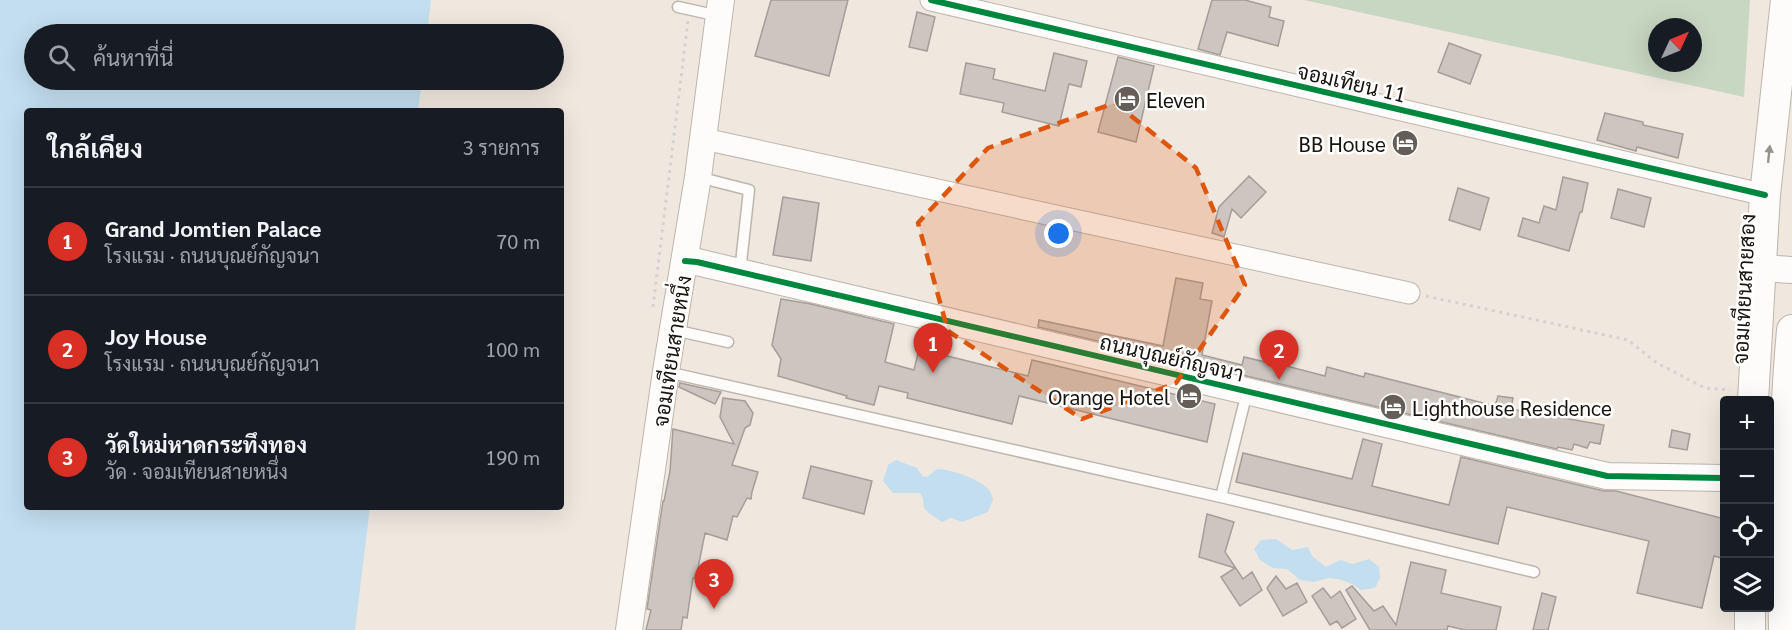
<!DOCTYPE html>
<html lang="th">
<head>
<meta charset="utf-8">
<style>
  body { margin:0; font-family:Georgia,Sarabun,serif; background:#20242c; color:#f1f3f6 }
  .controls { position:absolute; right:18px; bottom:18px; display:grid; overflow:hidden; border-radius:6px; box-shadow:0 6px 24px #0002 }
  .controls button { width:54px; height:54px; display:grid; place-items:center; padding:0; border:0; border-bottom:2px solid #363941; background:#171b24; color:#f1f3f6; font:30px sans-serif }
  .compass { position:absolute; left:1648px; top:18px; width:54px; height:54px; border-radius:50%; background:#171b24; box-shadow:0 6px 24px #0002; rotate:46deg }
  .you { position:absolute; left:1059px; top:234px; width:21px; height:21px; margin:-15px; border:4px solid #fff; border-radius:50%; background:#1a73e8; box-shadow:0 0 0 9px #1a73e833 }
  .badge { display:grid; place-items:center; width:39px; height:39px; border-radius:50%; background:#d93025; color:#fff; font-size:20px; font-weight:700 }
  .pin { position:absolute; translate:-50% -50px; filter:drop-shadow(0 2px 3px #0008) }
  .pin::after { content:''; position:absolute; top:32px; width:21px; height:18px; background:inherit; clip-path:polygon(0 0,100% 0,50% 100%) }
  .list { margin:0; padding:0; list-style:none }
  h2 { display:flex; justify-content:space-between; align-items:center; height:78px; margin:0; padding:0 24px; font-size:26px }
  h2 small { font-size:20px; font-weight:400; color:#9ea1a6 }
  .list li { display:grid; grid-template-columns:39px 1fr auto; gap:18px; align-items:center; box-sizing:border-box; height:108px; padding:0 24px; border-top:2px solid #363941 }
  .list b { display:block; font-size:22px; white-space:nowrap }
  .list p { margin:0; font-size:20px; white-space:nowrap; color:#9ea1a6 }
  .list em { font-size:20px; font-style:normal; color:#9ea1a6 }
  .icon { flex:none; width:33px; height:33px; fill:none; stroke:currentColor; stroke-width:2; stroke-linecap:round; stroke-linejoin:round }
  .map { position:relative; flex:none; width:1792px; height:630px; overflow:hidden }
  .search { position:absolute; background:#171b24; box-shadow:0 6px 24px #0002; left:24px; top:24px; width:540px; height:66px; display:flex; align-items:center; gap:15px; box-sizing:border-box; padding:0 21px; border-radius:33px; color:#9ea1a6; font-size:22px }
  .panel { position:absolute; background:#171b24; box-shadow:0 6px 24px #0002; left:24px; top:108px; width:540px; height:402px; border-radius:6px }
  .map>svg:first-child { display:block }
</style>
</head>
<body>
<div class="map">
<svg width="1792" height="630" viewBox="0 0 1792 630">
  <rect width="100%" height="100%" fill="#f0e8df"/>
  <path fill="#c8d7c1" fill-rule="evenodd" d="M1304,0H1750L1744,97ZM1657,27H1693V63H1657Z"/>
  <path fill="#c2deef" d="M0,0H431L427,34H34V80H422L418,111H27V507H370L355,630H0Z
    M896,460L917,468L922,476L927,477L937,469C951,469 980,479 989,490C991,493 992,496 993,499L988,512L962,522L951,518L942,522L930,514L924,508L923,499L920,493H893L883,481L888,465Z
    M1276,539L1292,550L1308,547L1312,556L1326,567L1340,560L1353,564L1369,559L1379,567L1380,578L1375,588L1361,590L1352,584L1339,579L1329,578L1314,582L1300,580L1287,569L1273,568L1260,560L1254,549L1261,540Z"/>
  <path fill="#cdc6c0" stroke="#a49d98" stroke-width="1.5" d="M771,0H848L829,76L755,56Z
    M1212,0H1245L1271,7L1269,17L1284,21L1278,46L1227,32L1220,55L1198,49Z
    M917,12L935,17L927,51L909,47Z
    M1449,43L1481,55L1470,84L1438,72Z
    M1054,53L1087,61L1081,87L1069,84L1059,126L1002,112L1004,103L960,94L966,63L995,69L993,79L1045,91Z
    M1118,57L1154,66L1136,142L1098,132Z
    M1605,113L1643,122V125L1683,134L1678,158L1637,147L1636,151L1597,140Z
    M1249,176L1266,192L1241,218L1232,209L1224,237L1212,233L1219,207Z
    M1563,177L1588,183L1582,212H1580L1569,251L1518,236L1523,218L1539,223L1544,206L1556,210Z
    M1458,188L1489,198L1480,230L1449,220Z
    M1618,189L1651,198L1644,227L1611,218Z
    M783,197L819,203L811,261L773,255Z
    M1176,278L1203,283L1200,299L1212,301L1202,355L1242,365L1244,357L1282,366L1283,365L1325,376L1327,367L1364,377L1365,373L1495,406L1498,396L1513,398L1511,409L1604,425L1600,444L1590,442L1587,448L1574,444L1572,450L1558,447L1557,449L1038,327L1039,320L1163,346Z
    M781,299L811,304L894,324L885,362L914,370L919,349L1028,376L1032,360L1215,404L1207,442L1019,396L1012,424L907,398L908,393L879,386L874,405L846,398L847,396L778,376L781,359L772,345Z
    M680,383L721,392L715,404L679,387Z
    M723,398L745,401L753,413L750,425L745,428L732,465L758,472L752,492L751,499L747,498L737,517L733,516L727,540L705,533L696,578H693L687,618L683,617L681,630H646L651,610L647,609L663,501H664L670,471L673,429L734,444L720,417Z
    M1672,430L1690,434L1687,450L1669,447Z
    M1363,439L1382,444L1372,486L1449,505L1461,457L1604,491H1616L1725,519V559L1714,556L1702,608L1637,593L1649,541L1507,507L1498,544L1236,482L1243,453L1352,479Z
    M811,466L872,481L864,514L803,498Z
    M1207,514L1234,522L1225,552L1243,579L1252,572L1262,590L1240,606L1221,577L1235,568L1199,557Z
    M1411,562L1446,570L1441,593L1501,607L1496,630H1465L1448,626L1447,630H1370L1346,590L1352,586L1374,611L1383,606L1396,625Z
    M1276,576L1286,589L1297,583L1307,602L1283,616L1267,588Z
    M1323,588L1331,598L1340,591L1356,619L1342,628L1337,621L1330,625L1312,596Z
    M1542,593L1556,597L1548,630H1533Z"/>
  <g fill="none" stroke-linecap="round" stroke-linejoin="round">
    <defs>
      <path id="service" d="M678,7L719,16
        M698,177L749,190L740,272
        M674,330L728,342
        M667,372L1221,497L1534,572
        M1221,497L1247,392"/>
      <path id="minor" d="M931,0L1765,195
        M704,139L1409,293"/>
      <path id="tertiary" d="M685,261L697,262L1607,476L1724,478
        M1760,268L1792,270
        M629,630L666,371L698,177L721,0"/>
      <path id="secondary" d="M1753,400L1765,195L1786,0
        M1750,608V630
        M1784,630C1782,530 1783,430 1792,330"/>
    </defs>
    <use href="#service" stroke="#bcb5ae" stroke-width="13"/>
    <use href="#minor" stroke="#bcb5ae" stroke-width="23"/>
    <use href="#tertiary" stroke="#bcb5ae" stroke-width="28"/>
    <use href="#secondary" stroke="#bcb5ae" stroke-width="32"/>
    <path stroke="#d4d2cf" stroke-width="3" stroke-dasharray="3 4.5" stroke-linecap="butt" d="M1426,296L1628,340L1657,363L1705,388L1730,390
      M653,307L688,21"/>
    <use href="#service" stroke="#fdfcfa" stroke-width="10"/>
    <use href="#minor" stroke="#fdfcfa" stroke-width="21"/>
    <use href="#tertiary" stroke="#fdfcfa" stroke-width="26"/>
    <use href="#secondary" stroke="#fdfcfa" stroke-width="30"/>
    <defs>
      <path id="cycleway" d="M931,0L1765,195
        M685,261L697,262L1607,476L1724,478"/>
    </defs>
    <use href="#cycleway" stroke="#fff" stroke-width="10"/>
    <use href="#cycleway" stroke="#00873e" stroke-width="6"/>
  </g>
  <defs><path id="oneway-solid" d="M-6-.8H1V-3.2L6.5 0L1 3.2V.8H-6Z" transform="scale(1.5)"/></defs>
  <use fill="#979490" href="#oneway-solid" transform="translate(1769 154) rotate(-84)"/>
  <path fill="#de560c" fill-opacity="0.2" stroke="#de560c" stroke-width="4.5" stroke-dasharray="12 8" stroke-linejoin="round" d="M1115,103L1196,168L1245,285L1176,383L1082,419L948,331L918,223L988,148Z"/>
  <defs>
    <symbol id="hotel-disc" viewBox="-11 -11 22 22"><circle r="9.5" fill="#655e58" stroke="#fff"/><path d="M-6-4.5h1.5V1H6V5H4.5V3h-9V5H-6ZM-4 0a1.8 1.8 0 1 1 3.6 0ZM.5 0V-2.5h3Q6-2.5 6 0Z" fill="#fff"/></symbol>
  </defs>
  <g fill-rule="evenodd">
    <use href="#hotel-disc" x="1112" y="84" width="30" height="30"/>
    <use href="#hotel-disc" x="1390" y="128" width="30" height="30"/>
    <use href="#hotel-disc" x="1174" y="381" width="30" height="30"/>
    <use href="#hotel-disc" x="1378" y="392" width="30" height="30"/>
  </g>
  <g text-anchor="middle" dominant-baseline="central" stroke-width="5" stroke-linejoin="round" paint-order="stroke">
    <g font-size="21" fill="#1a140f" stroke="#fff">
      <text transform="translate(1352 82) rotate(13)">จอมเทียน 11</text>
      <text transform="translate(1743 289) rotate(-87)">จอมเทียนสายสอง</text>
      <text transform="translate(671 351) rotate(-81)">จอมเทียนสายหนึ่ง</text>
      <text transform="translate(1172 357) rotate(13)">ถนนบุณย์กัญจนา</text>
    </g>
    <g font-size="21" fill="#1a140f" stroke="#fff" text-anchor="start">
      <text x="1146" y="99">Eleven</text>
      <text x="1386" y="143" text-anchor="end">BB House</text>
      <text x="1170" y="396" text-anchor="end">Orange Hotel</text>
      <text x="1412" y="407">Lighthouse Residence</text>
    </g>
  </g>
</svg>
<div class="controls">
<button>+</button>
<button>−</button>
<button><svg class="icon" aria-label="locate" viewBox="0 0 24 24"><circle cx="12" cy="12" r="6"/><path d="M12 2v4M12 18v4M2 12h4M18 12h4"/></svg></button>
<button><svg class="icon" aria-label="layers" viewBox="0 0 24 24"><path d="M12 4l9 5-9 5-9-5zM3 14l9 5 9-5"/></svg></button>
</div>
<svg class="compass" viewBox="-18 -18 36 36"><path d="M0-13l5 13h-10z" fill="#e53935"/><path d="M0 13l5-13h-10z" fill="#9ea1a6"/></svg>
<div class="you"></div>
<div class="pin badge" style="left:933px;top:373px">1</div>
<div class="pin badge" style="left:1279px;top:380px">2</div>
<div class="pin badge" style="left:714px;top:609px">3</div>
<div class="search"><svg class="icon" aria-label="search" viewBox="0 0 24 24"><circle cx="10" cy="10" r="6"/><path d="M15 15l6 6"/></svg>ค้นหาที่นี่</div>
<section class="panel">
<h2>ใกล้เคียง<small>3 รายการ</small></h2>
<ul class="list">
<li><span class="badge">1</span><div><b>Grand Jomtien Palace</b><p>โรงแรม · ถนนบุณย์กัญจนา</p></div><em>70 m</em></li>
<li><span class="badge">2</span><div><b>Joy House</b><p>โรงแรม · ถนนบุณย์กัญจนา</p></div><em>100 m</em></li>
<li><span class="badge">3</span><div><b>วัดใหม่หาดกระทึงทอง</b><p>วัด · จอมเทียนสายหนึ่ง</p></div><em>190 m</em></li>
</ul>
</section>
</div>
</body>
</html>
